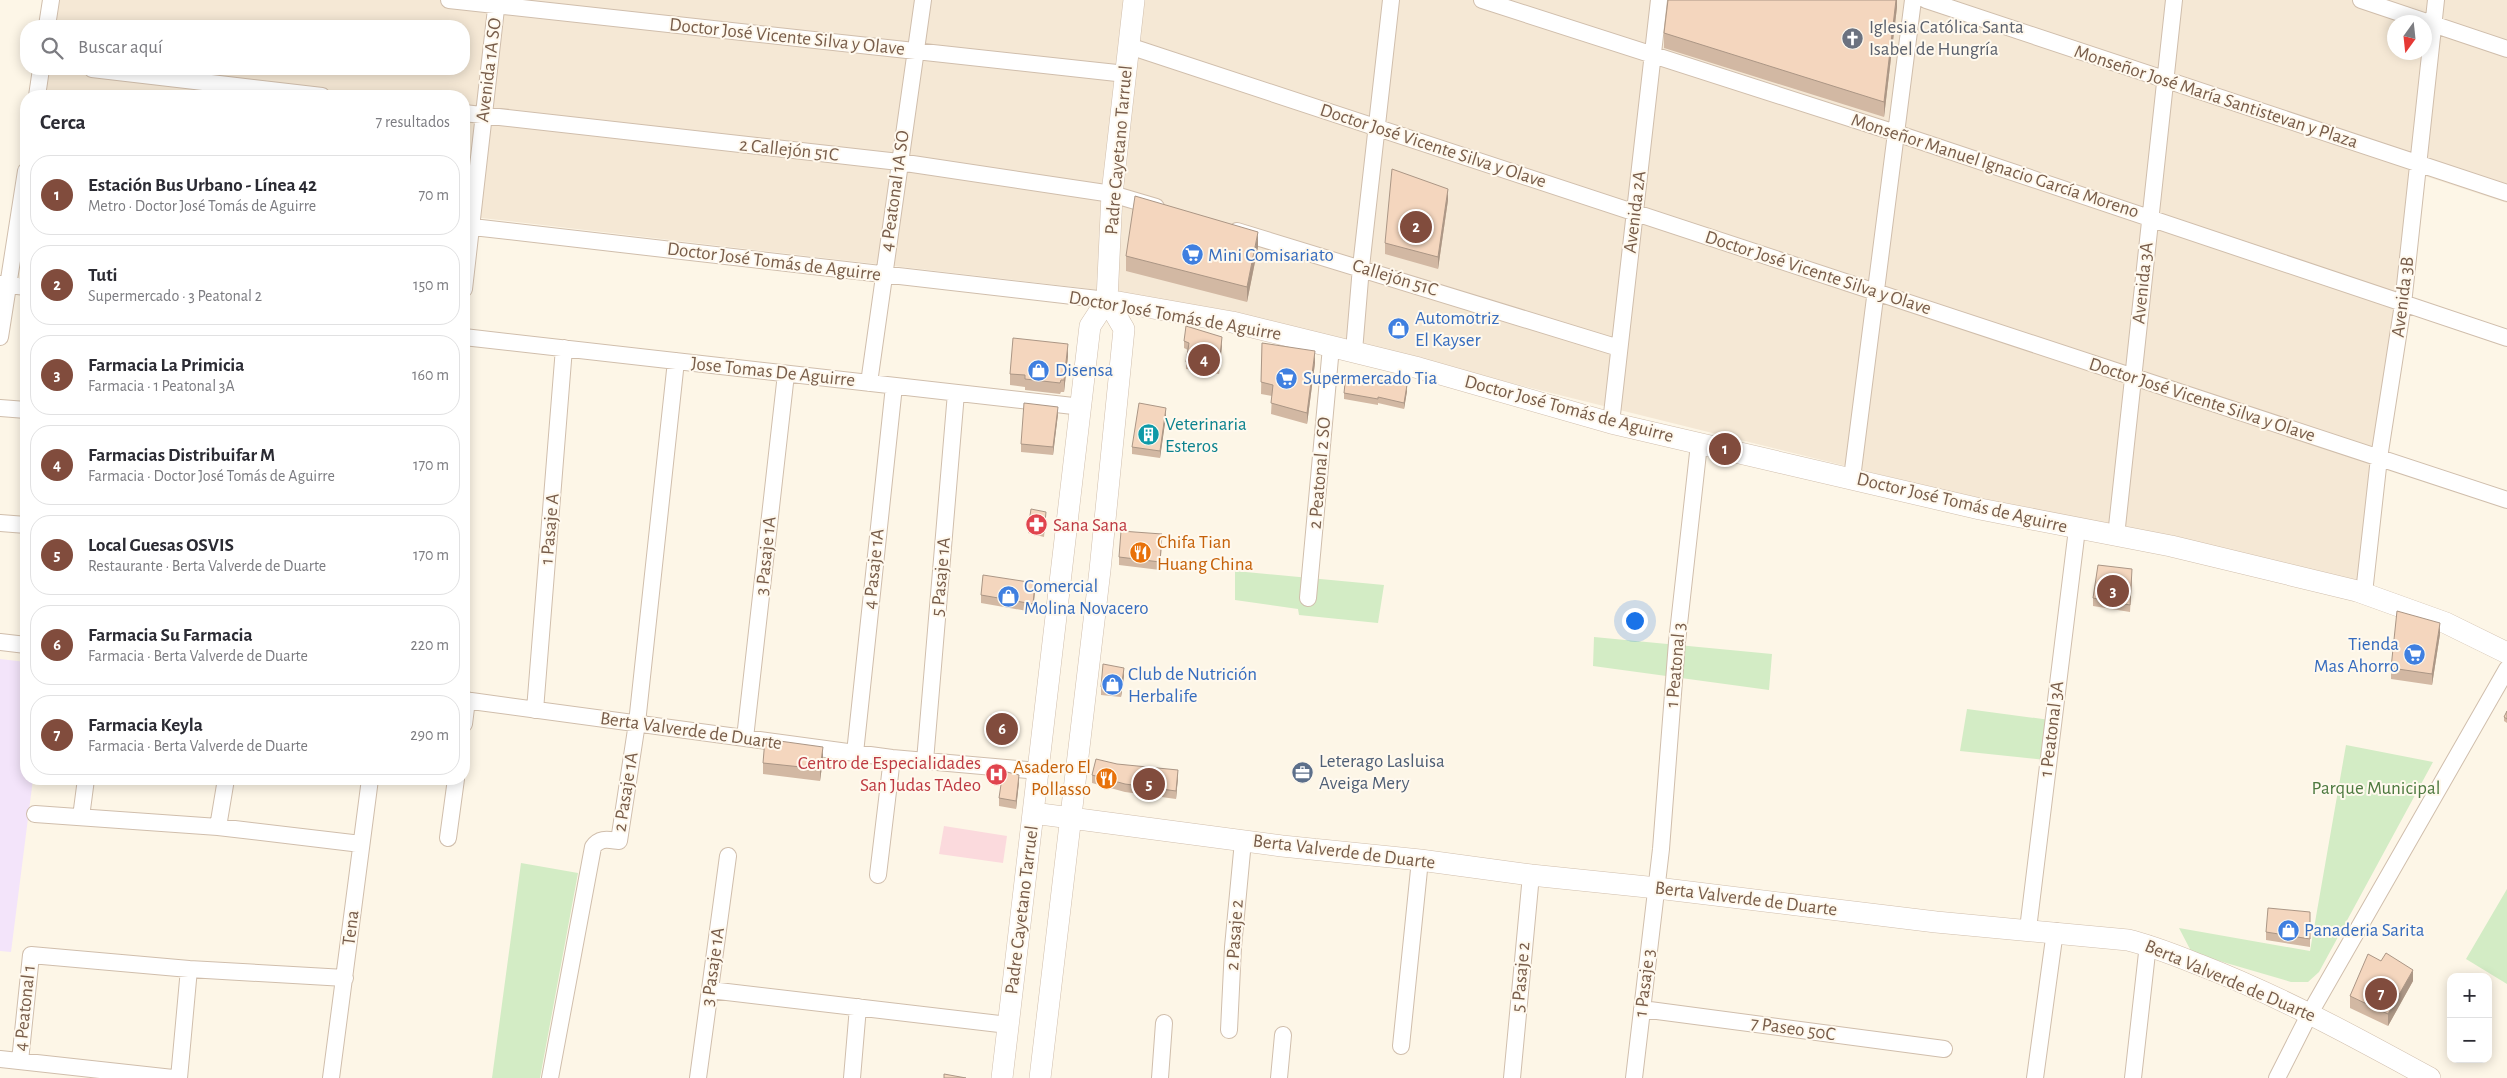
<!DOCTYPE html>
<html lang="es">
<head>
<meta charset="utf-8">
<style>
  body { margin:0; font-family:"Alegreya Sans",sans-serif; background:#f7f7f7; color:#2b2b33 }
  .controls { position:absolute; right:15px; bottom:15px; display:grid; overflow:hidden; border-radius:10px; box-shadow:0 2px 12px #0003 }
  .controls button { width:45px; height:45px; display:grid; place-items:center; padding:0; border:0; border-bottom:1px solid #e1e1e2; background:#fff; color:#2b2b33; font:25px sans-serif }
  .compass { position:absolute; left:2387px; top:15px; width:45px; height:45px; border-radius:50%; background:#fff; box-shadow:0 2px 12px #0003; rotate:195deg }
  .you { position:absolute; left:1634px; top:620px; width:18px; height:18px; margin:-12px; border:4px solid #fff; border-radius:50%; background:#1a73e8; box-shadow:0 0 0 8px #1a73e833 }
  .badge { display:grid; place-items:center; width:32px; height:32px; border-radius:50%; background:#814c3d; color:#fff; font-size:16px; font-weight:700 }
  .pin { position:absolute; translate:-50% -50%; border:2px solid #fff; box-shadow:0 1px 5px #0006 }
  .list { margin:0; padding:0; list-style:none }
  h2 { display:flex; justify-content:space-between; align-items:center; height:65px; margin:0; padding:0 20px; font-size:21px }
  h2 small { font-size:16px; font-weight:400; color:#7c7c81 }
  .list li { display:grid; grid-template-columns:32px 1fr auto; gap:15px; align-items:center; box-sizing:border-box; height:80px; margin:0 10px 10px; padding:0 10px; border:1px solid #e1e1e2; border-radius:20px }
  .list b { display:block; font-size:19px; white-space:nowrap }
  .list p { margin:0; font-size:16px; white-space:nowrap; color:#7c7c81 }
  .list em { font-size:16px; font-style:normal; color:#7c7c81 }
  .icon { flex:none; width:28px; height:28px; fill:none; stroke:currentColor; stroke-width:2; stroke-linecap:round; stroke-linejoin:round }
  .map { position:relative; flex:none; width:2507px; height:1078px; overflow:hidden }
  .search { position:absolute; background:#fff; box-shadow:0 2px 12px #0003; left:20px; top:20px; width:450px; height:55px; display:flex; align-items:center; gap:12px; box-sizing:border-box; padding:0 18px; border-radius:20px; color:#7c7c81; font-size:19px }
  .panel { position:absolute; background:#fff; box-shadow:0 2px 12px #0003; left:20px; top:90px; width:450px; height:695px; border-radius:20px }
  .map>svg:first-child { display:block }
</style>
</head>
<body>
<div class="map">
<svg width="2507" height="1078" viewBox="0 0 2507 1078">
  <rect width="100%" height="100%" fill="#fdf6e7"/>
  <path fill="#f5e8d5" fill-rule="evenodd" d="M53,0H2432L2363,591L2080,524L1349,343L1108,291L464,216V96H38L42,69H464V26H49ZM2394,22H2424V52H2394Z
    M2436,0H2507V203L2416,173Z"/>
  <path fill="#f3e4fa" d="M0,659L26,662V779H33L11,952L0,951Z"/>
  <path fill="#fbdadd" d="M944,826L1007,836L1003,863L939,854Z"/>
  <path fill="#d3ecc5" d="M1235,571L1384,585L1378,623L1299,615L1298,609L1235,600Z
    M1594,637L1772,654L1769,690L1593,666Z
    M1967,709L2050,720L2045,760L1960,751Z
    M2346,745L2433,762L2319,972L2308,982H2291L2192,953L2179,928L2310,951Z
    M521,863L578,873L540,1078H492Z
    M2507,889V984L2466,959Z"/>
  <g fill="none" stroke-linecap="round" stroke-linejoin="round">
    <defs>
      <path id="minor" d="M449,0L1126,74
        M1482,0L1896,133L2507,338
        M1926,0L2507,193
        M2361,0L2507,49
        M47,26L51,0
        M1129,46L2507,500
        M92,69L322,96
        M37,96L41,69
        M464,113L899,162L1112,194L1156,207
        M464,226L1107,300
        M1237,231L1619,348
        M0,284L26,287
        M464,289L497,0
        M0,337L26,171
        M464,337L1082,407
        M1354,351L1361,267L1391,0
        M869,383L923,0
        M0,408L26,410
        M1611,423L1659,0
        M1852,478L1913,0
        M0,523L26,525
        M2116,536L2174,0
        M2364,593L2379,458L2403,304L2436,0
        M1308,598L1331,347
        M0,642L26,645
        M464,700L892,758L1039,771
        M535,710L564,348
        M464,724L467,700
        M745,738L786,374
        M855,753L894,386
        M925,761L956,393
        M35,814L218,827L361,844
        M81,817L86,779
        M218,827L226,779
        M448,838L456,779
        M878,875L892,758
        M2028,929L2077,529
        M710,990L1008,1025
        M1642,1009L1944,1049
        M1229,1030L1233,947L1243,841
        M1401,1046L1420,860
        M0,1059L173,1078
        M20,1061L31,955L189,969L345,978
        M179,1078L189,969
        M331,1078L370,779
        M550,1078L593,847C600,837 609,840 619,841L637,723L676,361
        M698,1078L728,856
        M852,1078L858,1007
        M1160,1078L1164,1023
        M1279,1078L1283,1035
        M1512,1078L1531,875
        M1634,1078L1661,849L1677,642L1699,444
        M2035,1078L2055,931
        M2133,1078L2148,944
        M2277,1078L2310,1013L2507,669"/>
      <path id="tertiary" d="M1107,300L1232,322L1419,368L1611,423L1980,509L2171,546L2357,591L2446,623L2507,653
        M1033,813L1282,846L1420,860L1531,875L1657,888L1936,922L2128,940C2153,946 2177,956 2200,965C2280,996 2355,1037 2430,1078
        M1002,1078L1090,326L1107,300L1112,194L1134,0
        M1040,1078L1100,570L1124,329L1107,300"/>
    </defs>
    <use href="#minor" stroke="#d0beac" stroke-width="18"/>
    <use href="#tertiary" stroke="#d0beac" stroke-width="22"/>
    <use href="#minor" stroke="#fff" stroke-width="16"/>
    <use href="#tertiary" stroke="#fff" stroke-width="21"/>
  </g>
  <path fill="#d2b8a3" d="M1897,0V7L1884,117L1664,48V33Z
    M1448,200L1438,269L1385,254V243Z
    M1258,247L1247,302L1126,271V256Z
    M1184,341L1222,345L1219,374L1186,369V362L1188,350L1184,348Z
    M1262,343L1315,363L1307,424L1271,414L1272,396L1261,394Z
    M1068,356L1064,392H1061L1060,394L1025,390V387L1010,385V374Z
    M1407,391L1404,409L1378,403V405L1344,399V393Z
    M1058,414L1053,455L1021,452V444Z
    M1166,416L1160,458L1132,454V447Z
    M1046,516L1044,537L1028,533V529Z
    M1162,542L1160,570L1119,565V557Z
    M2132,577L2130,612L2093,606V598Z
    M1035,590L1033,612L981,603V595Z
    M2440,634L2432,685L2391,679V668Z
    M1124,676L1121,697L1101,695V687Z
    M2507,711V723L2504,721V717Z
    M1015,723L1013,739L989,736V732Z
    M823,759L820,781L763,774V763Z
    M1092,775L1178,777L1176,799L1125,792L1092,783Z
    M1019,782L1016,809L999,806V798Z
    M2310,912V947L2266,940V932Z
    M2381,961L2413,981L2388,1026L2350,1008V996Z"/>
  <path fill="#ab9685" d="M1896,0H1897V7L1884,117V102Z
    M1448,189V200L1438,269V257Z
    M1258,232V247L1247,302V287Z
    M1222,337V345L1219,374V366Z
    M1068,344V356L1064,392V380Z
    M1315,351V363L1307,424V413Z
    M1407,385V391L1404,409V403Z
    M1058,407V414L1053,455V447Z
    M1166,408V416L1160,458V451Z
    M1035,583V590L1033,612V604Z
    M2440,623V634L2432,685V674Z
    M1124,668V676L1121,697V689Z
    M823,747V759L820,781V769Z
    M1178,770V777L1176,799V791Z
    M1019,775V782L1016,809V801Z
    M2413,970V981L2388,1026V1014Z"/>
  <path fill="#f4d6be" stroke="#ab9685" d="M1668,0H1896L1884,102L1664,33Z
    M1392,169L1448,189L1438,257L1385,243Z
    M1135,196L1258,232L1247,287L1126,256Z
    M1186,326L1222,337L1219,366L1186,362L1189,343L1184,341Z
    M1013,338L1068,344L1064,380H1061L1060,383L1025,379V375L1010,374Z
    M1262,343L1315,351L1307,413L1271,403L1273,385L1261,382Z
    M1346,374L1407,385L1404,403L1378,397V399L1344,393Z
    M1024,403L1058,407L1053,447L1021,444Z
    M1139,403L1166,408L1160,451L1132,447Z
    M1031,509L1046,512L1044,533L1028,529Z
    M1121,531L1162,534L1160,562L1119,557Z
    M2098,565L2132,569L2130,605L2093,598Z
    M983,575L1035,583L1033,604L981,595Z
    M2397,611L2440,623L2432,674L2391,668Z
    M1103,664L1124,668L1121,689L1101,687Z
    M2507,711V719L2504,717Z
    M991,715L1015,719L1013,736L989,732Z
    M765,739L823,747L820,769L763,763Z
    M1096,759L1117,764L1178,770L1176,791L1125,784L1092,775Z
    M1003,771L1019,775L1016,801L999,798Z
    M2268,908L2310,912V939L2266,932Z
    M2386,953L2413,970L2388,1014L2350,996L2368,954L2381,961Z
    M944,1074L966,1078H944Z"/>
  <defs>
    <symbol id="church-disc" viewBox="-11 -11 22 22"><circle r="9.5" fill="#6b7280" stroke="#fff9ee"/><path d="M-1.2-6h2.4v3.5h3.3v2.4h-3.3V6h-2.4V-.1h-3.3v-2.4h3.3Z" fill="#fff"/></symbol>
    <symbol id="supermarket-disc" viewBox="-11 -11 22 22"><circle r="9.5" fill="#3f7fe0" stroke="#fff9ee"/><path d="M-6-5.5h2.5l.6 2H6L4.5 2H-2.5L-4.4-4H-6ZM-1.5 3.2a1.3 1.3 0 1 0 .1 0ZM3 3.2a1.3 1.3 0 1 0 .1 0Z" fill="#fff"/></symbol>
    <symbol id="shop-disc" viewBox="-11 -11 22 22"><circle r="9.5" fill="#3f7fe0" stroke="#fff9ee"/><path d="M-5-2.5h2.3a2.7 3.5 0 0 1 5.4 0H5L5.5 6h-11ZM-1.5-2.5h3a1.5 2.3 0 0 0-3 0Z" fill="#fff"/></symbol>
    <symbol id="building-disc" viewBox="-11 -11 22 22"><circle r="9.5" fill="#0f9aa8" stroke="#fff9ee"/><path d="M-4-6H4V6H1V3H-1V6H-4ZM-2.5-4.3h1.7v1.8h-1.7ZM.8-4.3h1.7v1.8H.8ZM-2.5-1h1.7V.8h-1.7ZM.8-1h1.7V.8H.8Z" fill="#fff"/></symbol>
    <symbol id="pharmacy-disc" viewBox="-11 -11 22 22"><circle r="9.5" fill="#e0444e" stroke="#fff9ee"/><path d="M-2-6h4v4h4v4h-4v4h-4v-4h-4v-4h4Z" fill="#fff"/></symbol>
    <symbol id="restaurant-disc" viewBox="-11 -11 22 22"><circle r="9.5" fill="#e8710a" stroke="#fff9ee"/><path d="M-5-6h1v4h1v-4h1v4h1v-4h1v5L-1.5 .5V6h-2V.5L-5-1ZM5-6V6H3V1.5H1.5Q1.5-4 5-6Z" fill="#fff"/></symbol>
    <symbol id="office-disc" viewBox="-11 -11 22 22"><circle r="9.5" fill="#5c6f8a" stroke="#fff9ee"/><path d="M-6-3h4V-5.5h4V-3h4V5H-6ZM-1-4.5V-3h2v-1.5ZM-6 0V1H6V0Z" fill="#fff"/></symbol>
    <symbol id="hospital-disc" viewBox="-11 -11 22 22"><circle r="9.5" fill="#e0444e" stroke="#fff9ee"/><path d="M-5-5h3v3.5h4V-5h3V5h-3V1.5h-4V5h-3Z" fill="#fff"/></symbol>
  </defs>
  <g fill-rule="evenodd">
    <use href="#church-disc" x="1840" y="26" width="25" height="25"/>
    <use href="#supermarket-disc" x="1180" y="242" width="25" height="25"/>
    <use href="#shop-disc" x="1386" y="316" width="25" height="25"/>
    <use href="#shop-disc" x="1026" y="358" width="25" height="25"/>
    <use href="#supermarket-disc" x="1274" y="366" width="25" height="25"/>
    <use href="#building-disc" x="1136" y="422" width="25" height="25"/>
    <use href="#pharmacy-disc" x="1024" y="512" width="25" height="25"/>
    <use href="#restaurant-disc" x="1128" y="540" width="25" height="25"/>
    <use href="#shop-disc" x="996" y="584" width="25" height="25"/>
    <use href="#supermarket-disc" x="2402" y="642" width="25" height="25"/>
    <use href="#shop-disc" x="1100" y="672" width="25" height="25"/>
    <use href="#office-disc" x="1290" y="760" width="25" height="25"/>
    <use href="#hospital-disc" x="984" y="762" width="25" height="25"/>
    <use href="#restaurant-disc" x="1094" y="766" width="25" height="25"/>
    <use href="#shop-disc" x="2276" y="918" width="25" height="25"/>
  </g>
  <g text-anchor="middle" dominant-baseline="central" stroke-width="4" stroke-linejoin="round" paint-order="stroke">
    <g font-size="19" fill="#5b616d" stroke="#fff9ee" text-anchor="start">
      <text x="1869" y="27">Iglesia Católica Santa<tspan x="1869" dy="22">Isabel de Hungría</tspan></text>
    </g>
    <g font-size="19" fill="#785d4a" stroke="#fff9ee">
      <text transform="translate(787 37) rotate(6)">Doctor José Vicente Silva y Olave</text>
      <text transform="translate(489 70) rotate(-83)">Avenida 1A SO</text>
      <text transform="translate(2216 97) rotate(18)">Monseñor José María Santistevan y Plaza</text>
      <text transform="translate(1433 146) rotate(18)">Doctor José Vicente Silva y Olave</text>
      <text transform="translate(789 150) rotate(6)">2 Callejón 51C</text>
      <text transform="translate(1119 150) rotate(-85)">Padre Cayetano Tarruel</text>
      <text transform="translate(1995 166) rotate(18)">Monseñor Manuel Ignacio García Moreno</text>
      <text transform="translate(895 191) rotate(-82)">4 Peatonal 1A SO</text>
      <text transform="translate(1635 212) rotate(-83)">Avenida 2A</text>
      <text transform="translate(774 262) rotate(7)">Doctor José Tomás de Aguirre</text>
      <text transform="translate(1818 273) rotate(18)">Doctor José Vicente Silva y Olave</text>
      <text transform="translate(1395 278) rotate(17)">Callejón 51C</text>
      <text transform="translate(2143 283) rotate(-84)">Avenida 3A</text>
      <text transform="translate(2403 297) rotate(-83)">Avenida 3B</text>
      <text transform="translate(1175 316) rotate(10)">Doctor José Tomás de Aguirre</text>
      <text transform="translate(773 372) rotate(6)">Jose Tomas De Aguirre</text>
      <text transform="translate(2202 400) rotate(18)">Doctor José Vicente Silva y Olave</text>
      <text transform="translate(1569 409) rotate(15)">Doctor José Tomás de Aguirre</text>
      <text transform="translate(1320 473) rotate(-85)">2 Peatonal 2 SO</text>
      <text transform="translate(1962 503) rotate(13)">Doctor José Tomás de Aguirre</text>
      <text transform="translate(550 529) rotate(-85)">1 Pasaje A</text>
      <text transform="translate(766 556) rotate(-84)">3 Pasaje 1A</text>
      <text transform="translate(874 569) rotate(-84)">4 Pasaje 1A</text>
      <text transform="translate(941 577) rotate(-85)">5 Pasaje 1A</text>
      <text transform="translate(1676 665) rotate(-85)">1 Peatonal 3</text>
      <text transform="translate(2052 729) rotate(-83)">1 Peatonal 3A</text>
      <text transform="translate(691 731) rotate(8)">Berta Valverde de Duarte</text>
      <text transform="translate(626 792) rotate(-81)">2 Pasaje 1A</text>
      <text transform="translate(1344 852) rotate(7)">Berta Valverde de Duarte</text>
      <text transform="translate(1746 899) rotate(7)">Berta Valverde de Duarte</text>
      <text transform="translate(1022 910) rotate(-83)">Padre Cayetano Tarruel</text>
      <text transform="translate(351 928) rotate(-83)">Tena</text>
      <text transform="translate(1235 935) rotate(-86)">2 Pasaje 2</text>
      <text transform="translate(713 967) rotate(-82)">3 Pasaje 1A</text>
      <text transform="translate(1521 977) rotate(-85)">5 Pasaje 2</text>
      <text transform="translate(2230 981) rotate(23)">Berta Valverde de Duarte</text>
      <text transform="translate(1645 983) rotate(-83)">1 Pasaje 3</text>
      <text transform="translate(25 1008) rotate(-84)">4 Peatonal 1</text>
      <text transform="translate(1793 1029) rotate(8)">7 Paseo 50C</text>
    </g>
    <g font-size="19" fill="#366cbe" stroke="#fff9ee" text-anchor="start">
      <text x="1208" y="255">Mini Comisariato</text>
      <text x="1415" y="318">Automotriz<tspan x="1415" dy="22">El Kayser</tspan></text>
      <text x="1055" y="370">Disensa</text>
      <text x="1303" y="378">Supermercado Tia</text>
      <text x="1024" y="586">Comercial<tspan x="1024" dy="22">Molina Novacero</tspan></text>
      <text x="2399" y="644" text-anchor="end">Tienda<tspan x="2399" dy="22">Mas Ahorro</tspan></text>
      <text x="1128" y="674">Club de Nutrición<tspan x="1128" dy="22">Herbalife</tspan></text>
      <text x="2304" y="930">Panaderia Sarita</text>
    </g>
    <g font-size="19" fill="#0d838f" stroke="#fff9ee" text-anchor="start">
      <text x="1165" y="424">Veterinaria<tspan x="1165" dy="22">Esteros</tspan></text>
    </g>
    <g font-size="19" fill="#be3a42" stroke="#fff9ee" text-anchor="start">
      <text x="1053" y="525">Sana Sana</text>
      <text x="981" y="763" text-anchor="end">Centro de Especialidades<tspan x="981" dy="22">San Judas TAdeo</tspan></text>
    </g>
    <g font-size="19" fill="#c56008" stroke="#fff9ee" text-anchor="start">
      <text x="1157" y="542">Chifa Tian<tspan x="1157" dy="22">Huang China</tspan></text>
      <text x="1091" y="767" text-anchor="end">Asadero El<tspan x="1091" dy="22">Pollasso</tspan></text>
    </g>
    <g font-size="19" fill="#4e5e75" stroke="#fff9ee" text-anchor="start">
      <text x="1319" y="761">Leterago Lasluisa<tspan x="1319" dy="22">Aveiga Mery</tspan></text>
    </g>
    <g font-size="19" fill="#4d793f" stroke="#fff9ee">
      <text x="2376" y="788">Parque Municipal</text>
    </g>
  </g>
</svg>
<div class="controls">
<button>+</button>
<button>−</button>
</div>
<svg class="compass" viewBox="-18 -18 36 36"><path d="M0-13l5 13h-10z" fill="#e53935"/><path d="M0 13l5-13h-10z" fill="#7c7c81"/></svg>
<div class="you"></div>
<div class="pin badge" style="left:1725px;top:449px">1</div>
<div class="pin badge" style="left:1416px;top:227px">2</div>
<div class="pin badge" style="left:2113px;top:591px">3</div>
<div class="pin badge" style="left:1204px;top:360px">4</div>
<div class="pin badge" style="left:1149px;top:784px">5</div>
<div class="pin badge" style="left:1002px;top:729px">6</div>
<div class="pin badge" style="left:2381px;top:994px">7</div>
<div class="search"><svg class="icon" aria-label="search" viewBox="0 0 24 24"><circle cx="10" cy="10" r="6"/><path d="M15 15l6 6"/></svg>Buscar aquí</div>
<section class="panel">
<h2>Cerca<small>7 resultados</small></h2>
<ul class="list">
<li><span class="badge">1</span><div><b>Estación Bus Urbano - Línea 42</b><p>Metro · Doctor José Tomás de Aguirre</p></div><em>70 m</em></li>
<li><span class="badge">2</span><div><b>Tuti</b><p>Supermercado · 3 Peatonal 2</p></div><em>150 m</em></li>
<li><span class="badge">3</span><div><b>Farmacia La Primicia</b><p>Farmacia · 1 Peatonal 3A</p></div><em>160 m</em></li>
<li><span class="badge">4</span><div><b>Farmacias Distribuifar M</b><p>Farmacia · Doctor José Tomás de Aguirre</p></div><em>170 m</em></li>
<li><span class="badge">5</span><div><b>Local Guesas OSVIS</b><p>Restaurante · Berta Valverde de Duarte</p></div><em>170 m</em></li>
<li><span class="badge">6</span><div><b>Farmacia Su Farmacia</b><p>Farmacia · Berta Valverde de Duarte</p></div><em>220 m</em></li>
<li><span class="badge">7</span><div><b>Farmacia Keyla</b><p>Farmacia · Berta Valverde de Duarte</p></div><em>290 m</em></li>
</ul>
</section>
</div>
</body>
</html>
